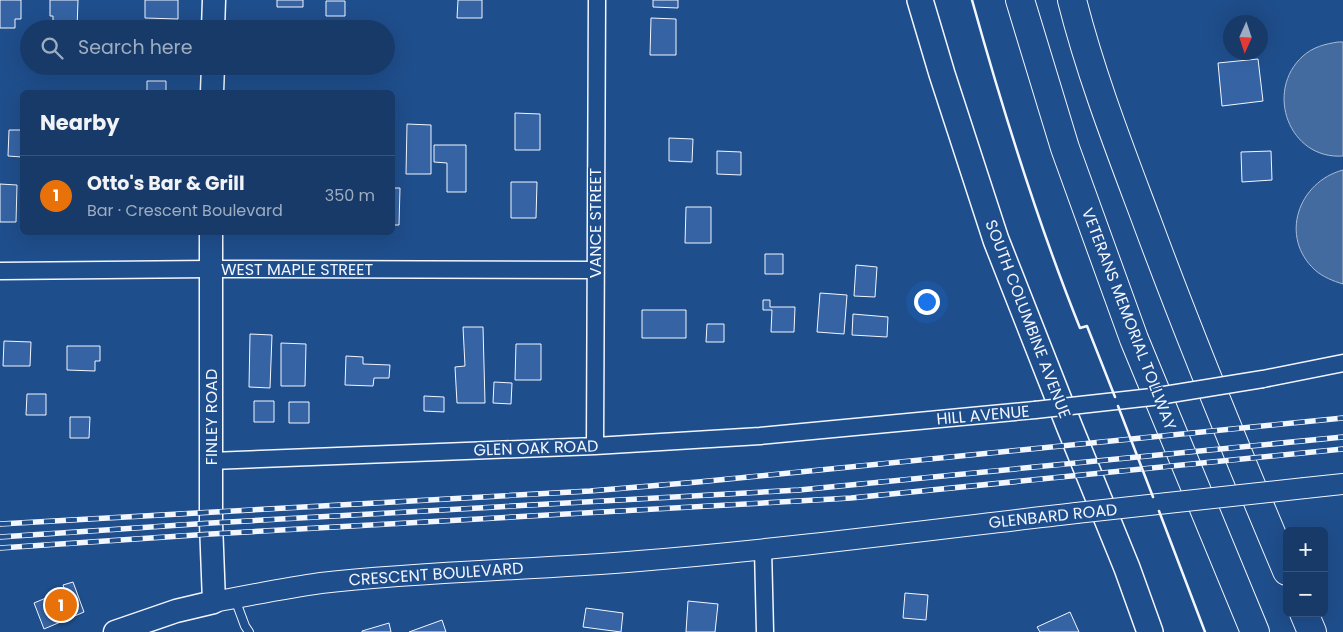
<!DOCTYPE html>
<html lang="en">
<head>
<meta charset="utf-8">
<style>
  body { margin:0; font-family:Poppins,sans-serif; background:#244571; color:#f1f3f6 }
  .controls { position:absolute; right:15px; bottom:15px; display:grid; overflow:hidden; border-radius:8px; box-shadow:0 5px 20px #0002 }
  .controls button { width:45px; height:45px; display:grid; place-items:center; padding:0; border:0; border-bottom:1px solid #36547d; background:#173a69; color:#f1f3f6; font:25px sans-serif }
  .compass { position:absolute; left:1223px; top:15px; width:45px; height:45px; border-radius:50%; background:#173a69; box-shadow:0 5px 20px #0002; rotate:183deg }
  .you { position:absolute; left:926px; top:301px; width:18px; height:18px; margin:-12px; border:4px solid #fff; border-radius:50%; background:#1a73e8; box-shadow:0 0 0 8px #1a73e833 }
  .badge { display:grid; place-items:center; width:32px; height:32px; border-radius:50%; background:#ffb74d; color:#fff; font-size:16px; font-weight:700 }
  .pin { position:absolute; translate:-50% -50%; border:2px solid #fff; box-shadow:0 1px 5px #0006 }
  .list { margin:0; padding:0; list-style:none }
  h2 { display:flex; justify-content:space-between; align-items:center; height:65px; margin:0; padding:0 20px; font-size:21px }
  h2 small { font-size:16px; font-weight:400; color:#9eadc0 }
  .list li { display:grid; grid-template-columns:32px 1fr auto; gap:15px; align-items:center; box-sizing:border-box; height:80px; padding:0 20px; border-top:1px solid #36547d }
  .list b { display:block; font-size:19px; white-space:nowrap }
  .list p { margin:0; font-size:16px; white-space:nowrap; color:#9eadc0 }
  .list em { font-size:16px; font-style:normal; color:#9eadc0 }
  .icon { flex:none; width:28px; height:28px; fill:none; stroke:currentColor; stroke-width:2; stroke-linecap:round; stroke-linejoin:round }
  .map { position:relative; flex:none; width:1343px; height:632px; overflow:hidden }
  .search { position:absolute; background:#173a69; box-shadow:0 5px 20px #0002; left:20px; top:20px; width:375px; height:55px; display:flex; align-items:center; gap:12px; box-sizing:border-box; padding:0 18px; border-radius:28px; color:#9eadc0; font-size:19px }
  .panel { position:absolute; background:#173a69; box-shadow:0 5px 20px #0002; left:20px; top:90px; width:375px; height:145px; border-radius:8px }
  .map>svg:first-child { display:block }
</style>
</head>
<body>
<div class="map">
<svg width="1343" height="632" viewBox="0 0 1343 632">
  <rect width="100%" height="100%" fill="#1f4e8c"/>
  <path fill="#446ba0" stroke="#a8bbd7" d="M1338,42H1343V156C1289,160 1264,91 1303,56C1313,47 1325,44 1338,42Z
    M1343,170V284C1333,281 1323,277 1315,270C1279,237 1298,182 1343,170Z"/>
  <path fill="#3563a3" stroke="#f2f6ff" d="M0,0H21V19H15V28H0Z
    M50,0H78L77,29H53V16H50Z
    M145,0H178V19L145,18Z
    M277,0H303V7H277Z
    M458,0H482V18H457Z
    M653,0H678V8L653,7Z
    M326,1H345V16H326Z
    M651,18L676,19V55H650Z
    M1258,59L1263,101L1222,106L1218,63Z
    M147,81H166V92H147Z
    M515,113L540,114V150H515Z
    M407,124L431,125V174H406Z
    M9,130H22V157L8,156Z
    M669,138L693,139L692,162L669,161Z
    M434,145H466V192H447V163L434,162Z
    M717,151L741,152V175L717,174Z
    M1271,151L1272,180L1242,182L1241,152Z
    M511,182H537L536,218H511Z
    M0,184L17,185L16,222H0Z
    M392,188H400L399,225H392Z
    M686,207H711V243H685Z
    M765,254H783V274H765Z
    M856,265L877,267L875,297L854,296Z
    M820,293L847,295L844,334L817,332Z
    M763,300H770V307H795L794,332H771L772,310H763Z
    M642,310H686V338H642Z
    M853,314L888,317L887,337L852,335Z
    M707,324H724V342H706Z
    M463,327H483L485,403H457L455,367L465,366Z
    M250,334L272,335L270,388L249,387Z
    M4,341L31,342L30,366H3Z
    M281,343L306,344L305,386H281Z
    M516,344H541V380H515Z
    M67,346H100V361H95V371L67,370Z
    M346,356L363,357V364L390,365L389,378H374L373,386L345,385Z
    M494,382L512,383L511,404L493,403Z
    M27,394H46V415H26Z
    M424,396L444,397V412L424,411Z
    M254,401H274V422H254Z
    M289,402H309V423H289Z
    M70,417H90L89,438H70Z
    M73,582L84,612L44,629L34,603L53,595L52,592L64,588L63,585Z
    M905,593L928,595L926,620L903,618Z
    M688,601L718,604L715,632H686Z
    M586,608L623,613L621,632L583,627Z
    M1070,612L1079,632H1040L1037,627Z
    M442,620L446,632H409Z
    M389,623L391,632H362V631Z"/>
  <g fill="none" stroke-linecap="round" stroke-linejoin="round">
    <defs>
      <path id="service" d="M235,599L245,626L249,632"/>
      <path id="minor" d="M0,271L210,269L595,270
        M1263,379L1343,363
        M595,446L597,0
        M211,461L595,446L760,436L1035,410
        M763,549L765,632"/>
      <path id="tertiary" d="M1305,488L1343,484
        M214,602C250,595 285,588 321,583C427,571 533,570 639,561C785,549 930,530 1076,513"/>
      <path id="secondary" d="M213,29L214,0
        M212,92L213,66
        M115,632L176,611L214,602L211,523V232"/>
      <path id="primary" d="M920,0L942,74L996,240L1070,428L1127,568L1150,632"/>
      <path id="motorway" d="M1020,0L1065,148L1134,339L1255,632
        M1072,0C1091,75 1119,147 1146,219C1190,338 1238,455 1287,571
        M1304,613L1312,632"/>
    </defs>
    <use href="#service" stroke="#f2f6ff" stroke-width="10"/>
    <use href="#minor" stroke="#f2f6ff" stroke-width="19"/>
    <use href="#tertiary" stroke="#f2f6ff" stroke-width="22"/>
    <use href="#secondary" stroke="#f2f6ff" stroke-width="25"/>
    <use href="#primary" stroke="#f2f6ff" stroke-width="28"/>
    <use href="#motorway" stroke="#f2f6ff" stroke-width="30"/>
    <use href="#service" stroke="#1f4e8c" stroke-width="8"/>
    <use href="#minor" stroke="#1f4e8c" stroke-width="16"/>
    <use href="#tertiary" stroke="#1f4e8c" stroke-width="20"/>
    <use href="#secondary" stroke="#1f4e8c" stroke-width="22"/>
    <use href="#primary" stroke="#1f4e8c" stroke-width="25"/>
    <use href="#motorway" stroke="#1f4e8c" stroke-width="28"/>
    <defs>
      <path id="rail" d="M0,524L590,491L698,482L1343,418
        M0,537L211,523L799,490L1343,437
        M0,548L211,534L851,498L1343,449"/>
    </defs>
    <use href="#rail" stroke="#f2f6ff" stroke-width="5.5"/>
    <use href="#rail" stroke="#1f4e8c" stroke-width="4" stroke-dasharray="11" stroke-linecap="butt"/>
    <defs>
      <path id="minor-bridge" d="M1035,410L1152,397L1263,379"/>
      <path id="tertiary-bridge" d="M1076,513L1305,488"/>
    </defs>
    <use href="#minor-bridge" stroke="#f2f6ff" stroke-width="19" stroke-linecap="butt"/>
    <use href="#tertiary-bridge" stroke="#f2f6ff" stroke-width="22" stroke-linecap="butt"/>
    <use href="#minor-bridge" stroke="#1f4e8c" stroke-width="16"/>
    <use href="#tertiary-bridge" stroke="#1f4e8c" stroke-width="20"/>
    <path stroke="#f2f6ff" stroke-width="2.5" d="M972,0C1003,111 1037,221 1080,328L1087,326L1115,397
      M1118,406L1153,497
      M1159,511L1205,632"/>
  </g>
  <g text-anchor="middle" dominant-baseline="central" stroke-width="4" stroke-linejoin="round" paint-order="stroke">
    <g font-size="16" fill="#f2f6ff" stroke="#1f4e8c">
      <text transform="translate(595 223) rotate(-90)">VANCE STREET</text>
      <text x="297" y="269">WEST MAPLE STREET</text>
      <text transform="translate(1028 319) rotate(69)">SOUTH COLUMBINE AVENUE</text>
      <text transform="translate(1129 319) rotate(69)">VETERANS MEMORIAL TOLLWAY</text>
      <text transform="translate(983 415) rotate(-5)">HILL AVENUE</text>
      <text transform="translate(211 417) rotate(-90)">FINLEY ROAD</text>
      <text transform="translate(536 448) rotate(-2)">GLEN OAK ROAD</text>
      <text transform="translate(1053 516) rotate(-6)">GLENBARD ROAD</text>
      <text transform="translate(436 574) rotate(-4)">CRESCENT BOULEVARD</text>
    </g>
  </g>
</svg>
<div class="controls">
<button>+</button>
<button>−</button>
</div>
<svg class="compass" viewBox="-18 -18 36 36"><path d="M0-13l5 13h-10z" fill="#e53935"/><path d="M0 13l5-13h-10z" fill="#9eadc0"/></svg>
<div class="you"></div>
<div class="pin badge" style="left:61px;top:605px;background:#e8710a">1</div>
<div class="search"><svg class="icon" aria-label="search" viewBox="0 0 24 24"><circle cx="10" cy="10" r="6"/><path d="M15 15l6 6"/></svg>Search here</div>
<section class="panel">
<h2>Nearby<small></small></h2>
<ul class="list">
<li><span class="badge" style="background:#e8710a">1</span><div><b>Otto's Bar &amp; Grill</b><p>Bar · Crescent Boulevard</p></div><em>350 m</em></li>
</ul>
</section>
</div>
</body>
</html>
